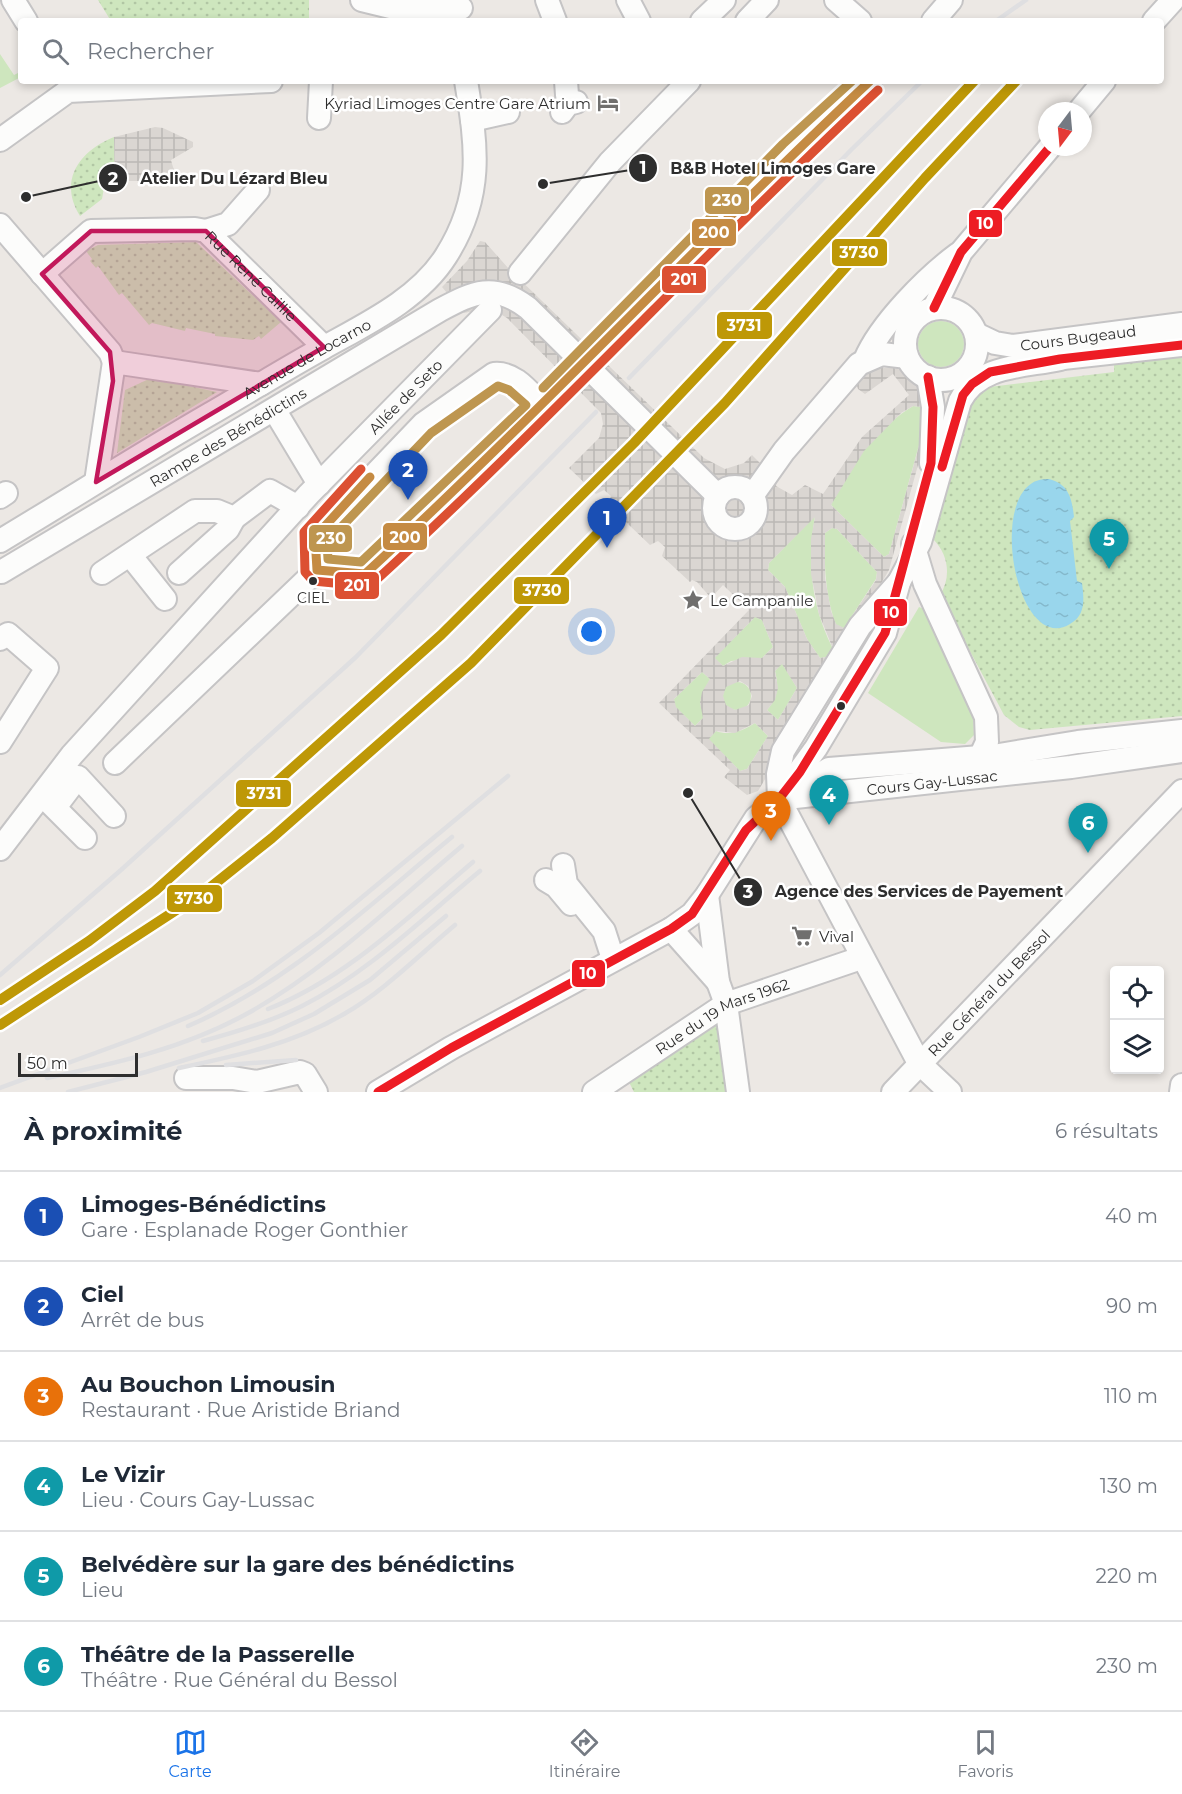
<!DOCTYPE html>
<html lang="fr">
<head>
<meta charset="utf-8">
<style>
  body { margin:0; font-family:Montserrat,sans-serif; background:#f2f2f3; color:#1f2937 }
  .controls { position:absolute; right:18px; bottom:18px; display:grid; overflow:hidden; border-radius:6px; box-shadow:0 3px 9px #0003 }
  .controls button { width:54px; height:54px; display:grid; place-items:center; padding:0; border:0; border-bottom:2px solid #e0e1e3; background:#fff; color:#1f2937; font:30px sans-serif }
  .compass { position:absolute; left:1038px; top:102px; width:54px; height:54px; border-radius:50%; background:#fff; box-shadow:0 3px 9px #0003; rotate:196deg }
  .scale { position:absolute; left:18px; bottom:15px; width:120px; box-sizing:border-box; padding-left:6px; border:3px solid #2e2e2e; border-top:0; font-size:16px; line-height:21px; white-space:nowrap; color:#2e2e2e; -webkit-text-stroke:4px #fff; paint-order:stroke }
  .you { position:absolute; left:592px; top:632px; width:21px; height:21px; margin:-15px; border:4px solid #fff; border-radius:50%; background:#1a73e8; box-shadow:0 0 0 9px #1a73e833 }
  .badge { display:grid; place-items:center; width:39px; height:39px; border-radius:50%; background:#1a73e8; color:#fff; font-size:20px; font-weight:700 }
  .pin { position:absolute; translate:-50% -50px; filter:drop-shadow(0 2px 3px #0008) }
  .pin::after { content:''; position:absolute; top:32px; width:21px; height:18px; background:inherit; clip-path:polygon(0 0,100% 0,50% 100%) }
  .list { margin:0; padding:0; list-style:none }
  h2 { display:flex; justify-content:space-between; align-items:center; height:78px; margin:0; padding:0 24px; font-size:26px }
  h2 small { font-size:20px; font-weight:400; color:#747a83 }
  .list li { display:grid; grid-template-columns:39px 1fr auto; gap:18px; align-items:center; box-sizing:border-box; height:90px; padding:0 24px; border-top:2px solid #e0e1e3 }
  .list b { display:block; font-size:22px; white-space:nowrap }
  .list p { margin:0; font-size:20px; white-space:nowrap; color:#747a83 }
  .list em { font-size:20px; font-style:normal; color:#747a83 }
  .icon { flex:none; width:33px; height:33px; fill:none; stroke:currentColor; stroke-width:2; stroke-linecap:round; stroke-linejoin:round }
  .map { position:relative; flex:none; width:1182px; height:1092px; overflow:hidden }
  .search { position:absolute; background:#fff; box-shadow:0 3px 9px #0003; left:18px; right:18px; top:18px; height:66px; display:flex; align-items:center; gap:15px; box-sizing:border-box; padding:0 21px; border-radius:6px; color:#747a83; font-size:22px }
  .sheet { height:618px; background:#fff }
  nav { display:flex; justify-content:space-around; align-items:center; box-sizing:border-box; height:84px; border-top:2px solid #e0e1e3; background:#fff; font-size:16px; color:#747a83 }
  nav a { display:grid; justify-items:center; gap:3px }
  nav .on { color:#1a73e8 }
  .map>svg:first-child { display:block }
</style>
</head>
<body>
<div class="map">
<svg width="1182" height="1092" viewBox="0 0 1182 1092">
  <defs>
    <pattern id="park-dots" width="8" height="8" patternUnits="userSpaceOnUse" patternTransform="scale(1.5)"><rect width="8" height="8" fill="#cee6be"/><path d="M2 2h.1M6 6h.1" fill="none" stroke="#b1c6a4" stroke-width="1.8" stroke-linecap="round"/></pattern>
    <pattern id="plaza-grid" width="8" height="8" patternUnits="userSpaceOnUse" patternTransform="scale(1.5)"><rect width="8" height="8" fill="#dad6d2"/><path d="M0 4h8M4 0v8" fill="none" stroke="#bbb8b5"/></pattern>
    <pattern id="water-ripples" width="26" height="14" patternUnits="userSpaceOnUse" patternTransform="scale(1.5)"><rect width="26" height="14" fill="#99d6ec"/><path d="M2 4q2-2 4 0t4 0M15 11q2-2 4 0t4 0" fill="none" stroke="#84b8cb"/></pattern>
  </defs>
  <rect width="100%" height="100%" fill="#ece8e4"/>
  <path fill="#cee6be" d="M0,54L14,75L18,73L21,77L0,88Z
    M918 344a23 23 0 1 1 46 0a23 23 0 1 1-46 0Z
    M913,406L922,407L927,416L889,554L884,557L831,505C839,473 885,422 913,406Z
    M815,516C807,563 811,606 833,649L826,657L820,658L807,639L785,587L768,570L769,563Z
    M832,528L837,529L877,572L876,579L844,628L836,625C825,595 824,565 825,533Z
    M919,607L924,609L973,714L974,735L965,744L941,742L868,693Z
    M755,617L762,620L773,647L762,658L731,661L723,666L714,658Z
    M782,663L797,688L778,720L767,710C778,697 779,687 775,671Z
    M702,672L710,679L701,698L703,718L695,726L675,707L674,699Z
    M723 696a14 14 0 1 1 28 0a14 14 0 1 1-28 0Z
    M755,723L768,736L747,769L740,771L708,739L716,731C729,736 743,731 755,723Z"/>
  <path fill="url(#park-dots)" d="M98,0H309V21H163V18L111,21Z
    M114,137L115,181L105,182L102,199L80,216C58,181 79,151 114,137Z
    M196,242L281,322L261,339L259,336L253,340L215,336V334L186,328L185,331L152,323L149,325L122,293L119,295L98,266L96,268L90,261L92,259L86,251L98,245Z
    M1182,357V716L1030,730L1019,727L1004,715L940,595C952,576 948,554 933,539L970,407L976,396L989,387L1114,372V365Z
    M151,378L217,392L117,453L125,390Z
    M717,1022L727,1092H634L628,1080Z"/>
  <path fill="url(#plaza-grid)" fill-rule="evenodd" d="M155,127L163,128L193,142V147L171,160L176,178L158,179L157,181H115L114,137Z
    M480,241L485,242L509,269L704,458L725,469L744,463L752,455L777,480L776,486L792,495L805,485L823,494L862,437L909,395L893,374L865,394L858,389L856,383L862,375L880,368H894L907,372L920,384L931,418L889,570L758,791L747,795L724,777L730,770L659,703L749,610L723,585L711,598L697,582L692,580L690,582L662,556L665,547L658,541L650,545L608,505L611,496L604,490L596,494L569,468L599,438L603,424L601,413L507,318L497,312L483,309L464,313L442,287L467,261ZM913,406L922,407L927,417L889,554L884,557L831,505L864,451L901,413ZM815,517L811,539V574L819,614L833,649L826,657L820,658L807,639L785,587L768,570L769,563ZM832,528L837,529L877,572L876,580L844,628L836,624L831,611L825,578V533ZM755,617L762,620L773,647L762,658L742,657L723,666L715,658ZM782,664L797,688L778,720L767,710L775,700L778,688L775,671ZM702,672L710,679L702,692L700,703L703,718L695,726L676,707L674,699ZM740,681L748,686L752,696L749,705L735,710L726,705L723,696L726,687ZM755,723L768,736L747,769L740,771L709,739L716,731L735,733Z"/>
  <path fill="url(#water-ripples)" d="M1049,479C1069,484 1072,499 1074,517L1070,521L1077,581L1082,583C1084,599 1086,615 1070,624C1014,658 983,475 1049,479Z"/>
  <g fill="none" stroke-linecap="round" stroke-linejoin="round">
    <defs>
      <g id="minor">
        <path d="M13,0L26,21"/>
        <path d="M362,0L403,10L461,8"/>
        <path d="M547,0L555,21"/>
        <path d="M628,0L639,21"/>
        <path d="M836,0L860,21"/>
        <path d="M702,21L724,0"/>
        <path d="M747,21L767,0"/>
        <path d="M933,21L951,0"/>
        <path d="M1154,21L1173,0"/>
        <path d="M566,81L567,95"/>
        <path d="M1079,111L1104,81"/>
        <path d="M562,112L568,104L576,102"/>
        <path d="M319,118L321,81"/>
        <path d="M472,120L508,112"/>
        <path d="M0,140L68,91L271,81"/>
        <path d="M0,225L110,352L114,362"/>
        <path d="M206,231L228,224L258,190"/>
        <path d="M520,273L610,162L689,81"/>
        <path id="s1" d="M42,274L91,231L195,229L206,231L324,347"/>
        <circle cx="941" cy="344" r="36"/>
        <path d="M934,308L961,252L1050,147"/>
        <path id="s2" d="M976,334L995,343L1013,346L1182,324"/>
        <path d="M599,347L792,152L870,81"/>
        <path d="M865,360C880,324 927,277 958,254"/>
        <path d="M1045,360L1182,345"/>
        <path d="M928,377L933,407L931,463"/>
        <path d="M275,411L319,484"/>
        <path d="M500,447L565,383"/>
        <path d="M492,454L431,515L365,574L317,570L315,537L423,424L494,374C515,372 529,392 542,405"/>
        <path d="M96,482L114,362L261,384"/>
        <circle cx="735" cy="508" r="21"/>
        <path d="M752,496L784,451L859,364L882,354L907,357"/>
        <path d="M0,497L6,493"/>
        <path id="s3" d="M0,541C70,499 139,455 210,414C248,392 285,369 323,348C366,324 419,299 446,256C484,196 477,147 466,81"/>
        <path d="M913,544L925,584L986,717L987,742L975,768"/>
        <path d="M130,555L165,599"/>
        <path id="s4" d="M1,572L440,310C474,292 494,282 528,308L718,496"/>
        <path d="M102,573L195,511H217L234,518L270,491L298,507"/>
        <path d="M179,573L228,529L234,518"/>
        <path d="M0,639L8,634L47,668L0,742"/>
        <path d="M115,763L317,570"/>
        <path d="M787,788L816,748L885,633L899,582"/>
        <path d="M44,797L85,838"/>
        <path id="s5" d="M786,798L1071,767L1182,751"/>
        <path d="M56,806L78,777L114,816"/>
        <path id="s6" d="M0,849L72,755L309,494L490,310"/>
        <path d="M563,865L566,884L604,931L613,959"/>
        <path d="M546,880L556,886L571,904"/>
        <path d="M707,895L718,982L726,1004L738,1092"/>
        <path d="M671,929L718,982"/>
        <path d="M186,1078H233L257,1082L300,1072L305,1074L316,1092"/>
        <path d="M378,1092L451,1048L671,929L692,914L707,895L756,818L779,799L829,769L993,756L1078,742L1182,731"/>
        <path id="s7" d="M594,1092L726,1004L861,958"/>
        <path id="s8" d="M893,1092L1182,791"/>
        <path d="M950,1092L919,1063L779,799L778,774L783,751L860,626L899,582L920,542L960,401C979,364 1024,367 1060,359"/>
        <path d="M1181,1092L1182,1085"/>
      </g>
    </defs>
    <use href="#minor" stroke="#c5c4c5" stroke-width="26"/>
    <use href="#minor" stroke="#fcfcfb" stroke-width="22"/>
    <path stroke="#dfdfe1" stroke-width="4.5" d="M996,21L1026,0
      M629,378L851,150L922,81
      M0,975L121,870L356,657L596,412
      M268,1009C347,978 409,916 473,862
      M188,1026C289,983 368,906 452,837
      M203,1041C237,1032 270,1022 302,1006C369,972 423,918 480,871
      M226,1065L296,1060
      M179,1068C236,1056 293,1044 344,1014C384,991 419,955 455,925
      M47,1078C117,1063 186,1048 250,1012C327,969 394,903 462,846
      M0,1088L139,1037L198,1013L253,981L319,933L508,776
      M68,1092L146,1072L272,1033L314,1014L370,980L446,916"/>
    <defs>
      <path id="bus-1" d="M370,477L315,537L317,570L365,574C538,415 698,242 870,81"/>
      <path id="bus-2" d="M361,469L304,532L305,572L313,581L365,586L373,583C547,424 706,251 878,90"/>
      <path id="bus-3" d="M498,386L509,390L526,405L361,562L328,559L327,542L431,433Z
        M543,388L783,144L852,81"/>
      <path id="bus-4" d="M934,308L961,252L1050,147
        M942,467L963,395L972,384L990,372L1060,359L1182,345
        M378,1092L451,1048L671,929L692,914L746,830L779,799L800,772L885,633L931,463L933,407L928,377"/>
    </defs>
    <use href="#bus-1" stroke="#fff" stroke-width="14"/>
    <use href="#bus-2" stroke="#fff" stroke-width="14"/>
    <use href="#bus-3" stroke="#fff" stroke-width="14"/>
    <use href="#bus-4" stroke="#fff" stroke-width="14"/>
    <use href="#bus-1" stroke="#c58b43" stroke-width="9"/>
    <use href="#bus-2" stroke="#dc5032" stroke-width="9"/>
    <use href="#bus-3" stroke="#be9650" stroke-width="9"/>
    <use href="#bus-4" stroke="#ed1c24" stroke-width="9"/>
    <defs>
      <path id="rail-1" d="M0,1000L89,941L155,891L441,635L634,443L974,81"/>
      <path id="rail-2" d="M0,1025L207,890L272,838L471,663L725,403L925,178L1016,81"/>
    </defs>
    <use href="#rail-1" stroke="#fff" stroke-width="15"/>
    <use href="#rail-2" stroke="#fff" stroke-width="15"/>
    <use href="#rail-1" stroke="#be9807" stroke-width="10"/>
    <use href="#rail-2" stroke="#be9807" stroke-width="10"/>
  </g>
  <path fill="#c2185b" fill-opacity="0.2" stroke="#c2185b" stroke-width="4.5" stroke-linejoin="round" d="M91,231H206L324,347L96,482L113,381L110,352L42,274Z"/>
  <defs>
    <symbol id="hotel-bare" viewBox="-9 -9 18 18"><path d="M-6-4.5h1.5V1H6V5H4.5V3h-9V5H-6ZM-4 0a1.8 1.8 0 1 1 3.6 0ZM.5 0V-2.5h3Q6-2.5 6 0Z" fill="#706f6e" stroke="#fff" stroke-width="2.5" paint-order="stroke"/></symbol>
    <symbol id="sight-bare" viewBox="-9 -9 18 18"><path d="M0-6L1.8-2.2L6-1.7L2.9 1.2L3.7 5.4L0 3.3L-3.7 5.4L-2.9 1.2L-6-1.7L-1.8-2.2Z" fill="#706f6e" stroke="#fff" stroke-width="2.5" paint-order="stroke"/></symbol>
    <symbol id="supermarket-bare" viewBox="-9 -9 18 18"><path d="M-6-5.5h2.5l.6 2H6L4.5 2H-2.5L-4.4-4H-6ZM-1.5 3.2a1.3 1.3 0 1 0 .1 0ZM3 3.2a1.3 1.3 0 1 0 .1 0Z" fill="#706f6e" stroke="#fff" stroke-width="2.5" paint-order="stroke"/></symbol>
  </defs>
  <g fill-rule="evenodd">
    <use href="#hotel-bare" x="593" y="88" width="30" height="30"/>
    <use href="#sight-bare" x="678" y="585" width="30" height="30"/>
    <use href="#supermarket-bare" x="787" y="921" width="30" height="30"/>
  </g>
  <g fill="#2e2e2e" stroke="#fff" stroke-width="2">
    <circle cx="313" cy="581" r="5"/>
    <circle cx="841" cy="706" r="5"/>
  </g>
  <g text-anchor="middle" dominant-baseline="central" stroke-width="5" stroke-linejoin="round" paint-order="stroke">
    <g font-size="14" fill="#2e2e2e" stroke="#fff">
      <text x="313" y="598">CIEL</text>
    </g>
    <g font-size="15" fill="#2e2e2e" stroke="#fff" text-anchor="start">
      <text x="591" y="103" text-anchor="end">Kyriad Limoges Centre Gare Atrium</text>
      <text x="710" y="600">Le Campanile</text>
      <text x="819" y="936">Vival</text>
    </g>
    <g font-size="15" fill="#2e2e2e" stroke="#fff">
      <text stroke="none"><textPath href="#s1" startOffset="244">Rue René Caillie</textPath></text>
      <text stroke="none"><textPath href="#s2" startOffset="105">Cours Bugeaud</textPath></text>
      <text stroke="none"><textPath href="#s3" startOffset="357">Avenue de Locarno</textPath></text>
      <text stroke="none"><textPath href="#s6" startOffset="608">Allée de Seto</textPath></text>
      <text stroke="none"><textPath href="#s4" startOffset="264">Rampe des Bénédictins</textPath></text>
      <text stroke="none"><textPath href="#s5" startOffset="147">Cours Gay-Lussac</textPath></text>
      <text stroke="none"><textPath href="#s8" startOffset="138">Rue Général du Bessol</textPath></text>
      <text stroke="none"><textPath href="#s7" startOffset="150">Rue du 19 Mars 1962</textPath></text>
    </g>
  </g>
  <path fill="none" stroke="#2e2e2e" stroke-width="2" d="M543 184L643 168M26 197L113 178M688 793L748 892"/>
  <g fill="#2e2e2e" stroke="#fff" stroke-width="2">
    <circle cx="543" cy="184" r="6"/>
    <circle cx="26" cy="197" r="6"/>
    <circle cx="688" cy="793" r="6"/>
    <circle cx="643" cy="168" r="15"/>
    <circle cx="113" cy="178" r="15"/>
    <circle cx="748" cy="892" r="15"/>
  </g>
  <g font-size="18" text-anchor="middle" font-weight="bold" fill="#fff">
    <text x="643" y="174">1</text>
    <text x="113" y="185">2</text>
    <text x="748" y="898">3</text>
  </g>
  <g font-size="16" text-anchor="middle" font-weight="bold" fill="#2e2e2e" stroke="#fff" stroke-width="5" stroke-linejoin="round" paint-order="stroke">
    <text x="773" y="174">B&amp;B Hotel Limoges Gare</text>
    <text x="234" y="184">Atelier Du Lézard Bleu</text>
    <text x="919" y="897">Agence des Services de Payement</text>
  </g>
  <g stroke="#fff" stroke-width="2">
    <rect x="704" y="186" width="46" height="29" rx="6" fill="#be9650"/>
    <rect x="968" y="209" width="35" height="29" rx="6" fill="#ed1c24"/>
    <rect x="691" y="218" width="46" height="29" rx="6" fill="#c58b43"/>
    <rect x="831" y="238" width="57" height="29" rx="6" fill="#be9807"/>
    <rect x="661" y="265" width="46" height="29" rx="6" fill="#dc5032"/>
    <rect x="716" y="311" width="57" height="29" rx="6" fill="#be9807"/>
    <rect x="382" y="522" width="46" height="29" rx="6" fill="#c58b43"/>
    <rect x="308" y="524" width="45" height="29" rx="6" fill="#be9650"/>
    <rect x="334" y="571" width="46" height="29" rx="6" fill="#dc5032"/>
    <rect x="513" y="576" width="57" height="29" rx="6" fill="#be9807"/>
    <rect x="873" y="598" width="35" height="29" rx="6" fill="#ed1c24"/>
    <rect x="235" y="779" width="57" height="29" rx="6" fill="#be9807"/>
    <rect x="166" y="884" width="57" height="29" rx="6" fill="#be9807"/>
    <rect x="571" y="959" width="35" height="29" rx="6" fill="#ed1c24"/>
  </g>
  <g font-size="16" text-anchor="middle" font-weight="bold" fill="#fff">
    <text x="727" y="206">230</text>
    <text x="985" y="229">10</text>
    <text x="714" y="238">200</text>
    <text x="859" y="258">3730</text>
    <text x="684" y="285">201</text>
    <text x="744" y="331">3731</text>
    <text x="405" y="543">200</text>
    <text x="331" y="544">230</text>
    <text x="357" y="591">201</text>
    <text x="542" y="596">3730</text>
    <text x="891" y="618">10</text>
    <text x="264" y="799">3731</text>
    <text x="194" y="904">3730</text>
    <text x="588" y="979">10</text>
  </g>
</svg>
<div class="controls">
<button><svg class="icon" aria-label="locate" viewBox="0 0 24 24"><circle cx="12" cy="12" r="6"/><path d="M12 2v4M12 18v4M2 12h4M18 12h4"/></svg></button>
<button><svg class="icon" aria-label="layers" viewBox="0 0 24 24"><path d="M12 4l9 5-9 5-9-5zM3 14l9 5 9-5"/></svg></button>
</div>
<svg class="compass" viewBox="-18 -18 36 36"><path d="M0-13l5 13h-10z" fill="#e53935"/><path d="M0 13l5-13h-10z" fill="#747a83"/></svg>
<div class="scale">50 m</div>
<div class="you"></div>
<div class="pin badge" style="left:607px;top:548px;background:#1a4fb4">1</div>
<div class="pin badge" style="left:408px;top:500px;background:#1a4fb4">2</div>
<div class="pin badge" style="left:771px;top:841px;background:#e8710a">3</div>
<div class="pin badge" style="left:829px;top:825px;background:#0f9aa8">4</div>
<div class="pin badge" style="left:1109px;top:569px;background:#0f9aa8">5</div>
<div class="pin badge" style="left:1088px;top:853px;background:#0f9aa8">6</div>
<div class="search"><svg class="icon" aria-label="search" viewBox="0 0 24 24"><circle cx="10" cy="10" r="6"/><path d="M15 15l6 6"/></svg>Rechercher</div>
</div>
<section class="sheet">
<h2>À proximité<small>6 résultats</small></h2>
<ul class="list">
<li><span class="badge" style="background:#1a4fb4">1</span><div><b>Limoges-Bénédictins</b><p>Gare · Esplanade Roger Gonthier</p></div><em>40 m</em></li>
<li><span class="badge" style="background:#1a4fb4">2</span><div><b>Ciel</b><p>Arrêt de bus</p></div><em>90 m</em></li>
<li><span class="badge" style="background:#e8710a">3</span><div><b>Au Bouchon Limousin</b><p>Restaurant · Rue Aristide Briand</p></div><em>110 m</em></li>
<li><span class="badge" style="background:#0f9aa8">4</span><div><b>Le Vizir</b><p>Lieu · Cours Gay-Lussac</p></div><em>130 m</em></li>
<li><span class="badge" style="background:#0f9aa8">5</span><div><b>Belvédère sur la gare des bénédictins</b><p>Lieu</p></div><em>220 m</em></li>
<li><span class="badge" style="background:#0f9aa8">6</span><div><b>Théâtre de la Passerelle</b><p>Théâtre · Rue Général du Bessol</p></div><em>230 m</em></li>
</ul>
</section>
<nav>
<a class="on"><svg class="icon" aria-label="map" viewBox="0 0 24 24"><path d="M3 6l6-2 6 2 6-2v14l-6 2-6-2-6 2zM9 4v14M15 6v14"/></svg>Carte</a>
<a><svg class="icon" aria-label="directions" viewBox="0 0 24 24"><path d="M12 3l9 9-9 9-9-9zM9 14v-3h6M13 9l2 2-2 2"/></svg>Itinéraire</a>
<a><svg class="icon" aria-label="saved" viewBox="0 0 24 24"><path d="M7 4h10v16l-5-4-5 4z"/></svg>Favoris</a>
</nav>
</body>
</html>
